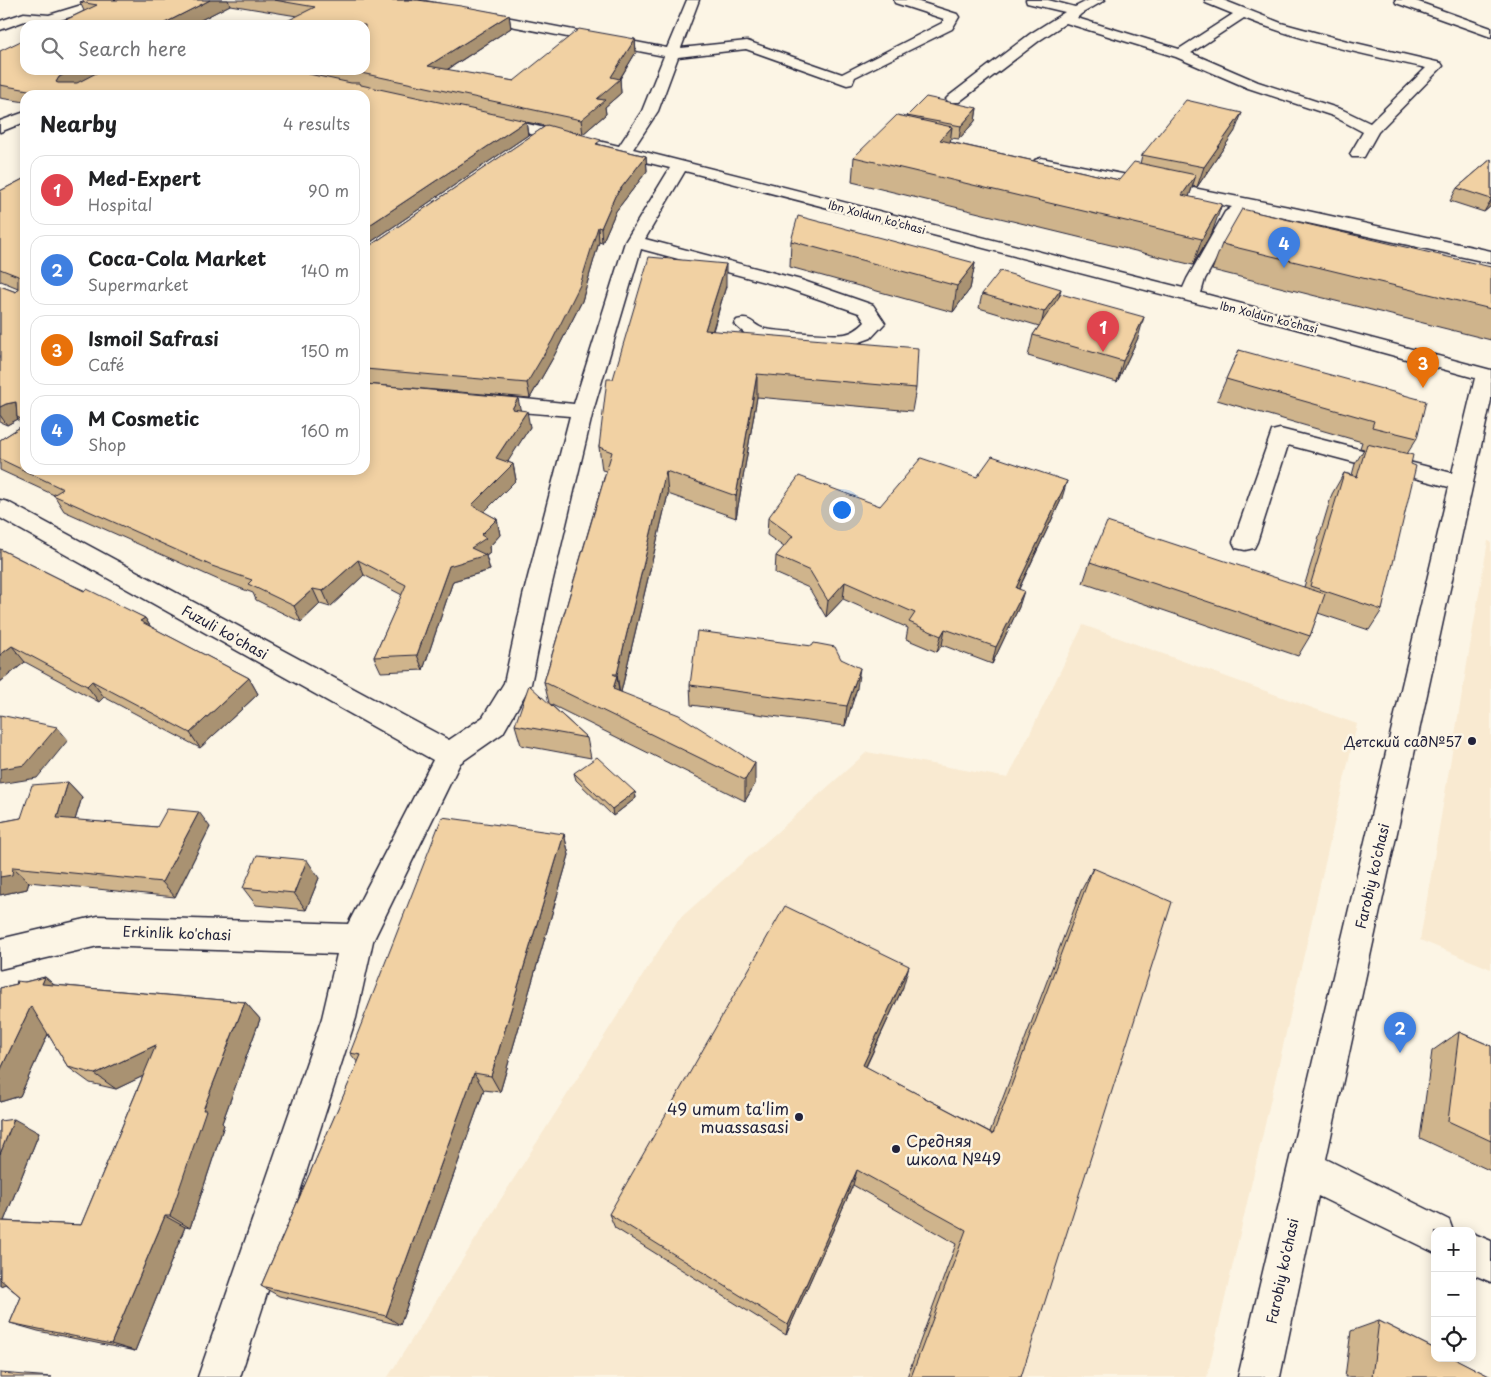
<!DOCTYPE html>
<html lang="en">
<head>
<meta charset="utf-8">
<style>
  body { margin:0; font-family:"Playpen Sans",sans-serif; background:#f2f2f2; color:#202124 }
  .controls { position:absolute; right:15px; bottom:15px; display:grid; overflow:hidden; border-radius:10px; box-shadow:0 2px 12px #0003 }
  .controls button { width:45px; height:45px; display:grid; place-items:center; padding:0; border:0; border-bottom:1px solid #e0e0e0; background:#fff; color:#202124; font:25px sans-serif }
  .you { position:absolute; left:841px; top:509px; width:18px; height:18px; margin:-12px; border:4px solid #fff; border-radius:50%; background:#1a73e8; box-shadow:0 0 0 8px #1a73e833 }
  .badge { display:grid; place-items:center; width:32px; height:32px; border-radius:50%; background:#22223b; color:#fff; font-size:16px; font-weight:700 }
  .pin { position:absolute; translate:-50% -41px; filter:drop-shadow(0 1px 2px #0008) }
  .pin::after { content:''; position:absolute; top:26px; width:18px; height:15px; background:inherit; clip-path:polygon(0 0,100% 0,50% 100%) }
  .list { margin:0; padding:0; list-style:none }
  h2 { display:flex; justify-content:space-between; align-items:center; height:65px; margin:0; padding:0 20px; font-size:21px }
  h2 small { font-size:16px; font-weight:400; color:#757577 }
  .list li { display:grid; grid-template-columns:32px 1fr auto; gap:15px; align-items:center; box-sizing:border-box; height:70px; margin:0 10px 10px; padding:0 10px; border:1px solid #e0e0e0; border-radius:15px }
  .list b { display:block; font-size:19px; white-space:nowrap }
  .list p { margin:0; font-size:16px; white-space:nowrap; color:#757577 }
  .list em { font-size:16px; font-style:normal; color:#757577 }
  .icon { flex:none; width:28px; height:28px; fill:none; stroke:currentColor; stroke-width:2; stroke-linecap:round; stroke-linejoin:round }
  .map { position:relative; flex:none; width:1491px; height:1377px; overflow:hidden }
  .search { position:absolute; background:#fff; box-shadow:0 2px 12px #0003; left:20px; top:20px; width:350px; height:55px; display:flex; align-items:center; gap:12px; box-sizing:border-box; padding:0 18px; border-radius:15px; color:#757577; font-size:19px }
  .panel { position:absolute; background:#fff; box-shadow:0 2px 12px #0003; left:20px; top:90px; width:350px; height:385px; border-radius:15px }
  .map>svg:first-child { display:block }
</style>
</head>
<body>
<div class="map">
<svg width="1491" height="1377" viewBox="0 0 1491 1377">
  <rect width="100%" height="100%" fill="#fcf5e5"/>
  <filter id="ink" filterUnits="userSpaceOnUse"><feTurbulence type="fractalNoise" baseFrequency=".02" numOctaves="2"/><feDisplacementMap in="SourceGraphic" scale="10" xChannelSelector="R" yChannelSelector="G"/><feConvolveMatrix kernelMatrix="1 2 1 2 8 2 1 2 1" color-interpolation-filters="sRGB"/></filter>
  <g filter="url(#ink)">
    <path fill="#f9ead1" d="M1488,541L1491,542V969L1420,940Z
      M1083,625L1357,724L1207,1377H388L678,920L867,752L1008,778Z"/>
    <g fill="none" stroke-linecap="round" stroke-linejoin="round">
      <defs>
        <path id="minor" d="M98,0H118L117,3L50,23L25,21L0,30V21L24,13L49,15Z
          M392,0H418L667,48L687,0H699L681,48L747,41L842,74L942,23L944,19L895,3L894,0H913L957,14L959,17L952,29L855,77L852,84L847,85L746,49L678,57L658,111L633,149L1183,288L1187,279L1225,212L1232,207L1041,168L1035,166L1033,163L1035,160L1041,158L1294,208L1491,251V263L1252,211L1241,215L1205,279L1201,293L1491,370V400L1326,1159L1449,1220L1453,1231H1435V1253L1318,1196L1280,1377H1238L1449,487L1288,445L1257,542L1254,548L1245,550L1236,548L1233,542L1272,431L1280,429L1452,473L1475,378L1293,328L685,171L645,239L801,280L873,305L885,323L871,338L846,347L757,340L750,338L734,324L737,320C753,316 752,326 765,329C776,331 836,336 845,334C854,332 859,328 865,322L859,313L787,288L641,249L593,411L549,596L531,684L503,733L460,763L373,941L356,1018L240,1377H198L322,1018L337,954L98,946L0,969V939L98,916L348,924L433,760L0,518V500L8,502L449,740L483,717L504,683L523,596L570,416L484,409L476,407L473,402L476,397L484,395L574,404L625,242L670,168L486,123L483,120L486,117L491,115L619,146L642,111L664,56L398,4Z
          M1026,0H1048L1075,7L1089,0H1105L1081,14L1077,18L1179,49L1233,14L1206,3L1205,0H1223L1281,23L1347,41L1441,63L1443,66L1378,132L1364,157H1352L1350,154L1363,132L1333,116L1248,88L1176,57L1066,23L1040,40L959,102H949L946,99L949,96L1030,34L1065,12L1027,3ZM1244,18C1303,42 1365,54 1426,68L1370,123L1343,110L1258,82L1191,53Z
          M1395,0H1413L1491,28V37L1396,3Z
          M25,112V122L0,132V121Z
          M1472,1233L1491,1241V1282L1472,1274Z"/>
      </defs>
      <use href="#minor" stroke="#22223b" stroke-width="3"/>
      <use href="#minor" fill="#fcf5e5" fill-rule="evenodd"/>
    </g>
    <path fill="#cfb48c" stroke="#22223b" d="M86,0H418L509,15L511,28L447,70L514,81L635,39L636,52L620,79L621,93L605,107L606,114L583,134L569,131L601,145L646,156L647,171L616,211L602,243L599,242L582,301L554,356L530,398L365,384V247H368L546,126L526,122L528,135L365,246V95H25V102L0,98V51L25,70H365L297,16L230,5L191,25H55L84,11L80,2Z
      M977,108L975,121L959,139L951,138L950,142L1119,180L1140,164L1142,155L1235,131L1197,187L1193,186L1189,196L1213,230L1193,265L852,182L854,157L907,117V116Z
      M1491,159V206L1484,212L1450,201L1457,188Z
      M25,178V470L521,410L530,427L507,462L513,464L516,480L484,512L497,519L500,535L489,547L490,553L486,556L490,570L453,581L423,670L381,672L374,657L402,595L364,575L330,607L320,604L301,622L256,600L253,593L221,581L64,511L54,495L0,470V440L22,426L18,419L7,425L0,422V286L16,292L18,290V288L1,281L0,282V191Z
      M791,241L975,263L970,289L953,312L790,267Z
      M1222,244L1491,267V340L1212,270Z
      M726,286L713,331L916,388L912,411L757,397L736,518L668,494L621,692L755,784L745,801L550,704L587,738L591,758L521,745L515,725L549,703L544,682L606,471L602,470L599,447L613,379Z
      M982,294L1059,296L1138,338L1117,382L1028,356L1033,335L1039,326L979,308Z
      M1239,350L1417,438L1407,454L1382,610L1369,630L1318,613L1310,636L1298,656L1083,583L1090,562L1304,587L1332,494L1344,473L1352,475L1355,464L1364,449L1360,448L1362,442L1217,400Z
      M977,477L1062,498L1019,589V607L992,664L942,645L937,652L906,639L908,628L843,599L826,617L809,588L775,573L776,556L784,547L767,535L768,518L880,506Z
      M0,549L66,582L145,618L151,627L249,678L258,694L200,748L104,697L99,702L25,662L0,682Z
      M841,659L857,688L845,726L691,705L690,685Z
      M574,773L635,792L636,798L613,816L576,780Z
      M68,782L82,797L75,820L157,827H210L175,897L29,882L27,889L0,895V822L21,818Z
      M564,834L569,855L500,1092L484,1090L400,1325L279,1296L261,1286L358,1063L350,1053Z
      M1093,868L1021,1377H907L956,1244L853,1185L786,1335L615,1228L609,1214L903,987L866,1067L990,1132L1081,891Z
      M319,878L306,910L256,905L243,888Z
      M45,977L54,985L245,1002L260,1019L222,1123L224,1125L190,1228L185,1227L135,1351L38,1331L10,1323L21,1297L5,1284L0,1286V1121L39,1133L4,1221L81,1225L143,1076L116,1089L90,1083L68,1067L48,1034L20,1096L0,1102V988Z
      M1459,1032L1491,1046V1171L1420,1138L1432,1051Z
      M1379,1321L1491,1377H1345L1351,1331Z"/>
    <path fill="#a99272" stroke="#22223b" d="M210,0H228L230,5L191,25H161Z
      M509,15L511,28L431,80L428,66Z
      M635,39L636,52L619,80L620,79L621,93L605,107L606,114L583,134L581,120L597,99Z
      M72,70H104L65,90L56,82L59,77Z
      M977,108L975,121L959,139L961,126Z
      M1242,113L1235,131L1197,187L1204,167Z
      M526,121L528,135L365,246V228Z
      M952,127L949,151L940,140Z
      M646,156L647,171L616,211L602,243L601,228L615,196Z
      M1196,175L1188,200L1182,195Z
      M1491,200V206L1484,212Z
      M1222,204L1213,230L1193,265L1202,239Z
      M598,227L599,242L582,301L554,356L530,398L527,383Z
      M975,263L970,289L953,312L957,286Z
      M726,264V286L706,352L705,330Z
      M1061,289L1058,302L1041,326L1044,312Z
      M1144,317L1138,338L1117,382L1123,361Z
      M757,374V397L736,518V496Z
      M518,398L521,413L512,409Z
      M16,402L17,417L18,419L7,425L0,415V407L6,404Z
      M527,411L530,427L500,474L496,458Z
      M513,464L516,480L476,520L472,505Z
      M666,471L668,494L620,696L617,674Z
      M1067,481L1062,498L1011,605L1016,588Z
      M497,519L500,535L489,547L490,553L486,556L490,570L453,581L423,670L417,655L449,566L471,548L481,535Z
      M358,560L364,575L330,607L323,591Z
      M845,582L843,599L826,617L828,601Z
      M313,589L320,604L301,622L294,606Z
      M1024,591L1019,607L992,664L996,647Z
      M145,618L155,634L140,621Z
      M945,629L942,645L937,652L941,636Z
      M12,646L25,662L0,682V655Z
      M860,668L857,688L845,726L847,706Z
      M617,676L620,698L613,689Z
      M249,678L258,694L200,748L190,733Z
      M92,681L104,697L99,702L87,686Z
      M57,727L68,740L37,778L0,784V769Z
      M755,763V784L745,801V780Z
      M68,782L82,797L71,833L57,818Z
      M635,792L636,798L613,816L612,809Z
      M199,812L210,827L175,897L162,882Z
      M564,834L569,855L500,1092L491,1076Z
      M307,860L319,878L306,910L294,893Z
      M13,867L29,882L27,889L0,895V877Z
      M909,966L903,987L858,1083L863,1065Z
      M45,977L66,995L42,984Z
      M245,1002L260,1019L222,1123L224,1125L190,1228L170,1216L203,1110Z
      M31,1006L53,1023L20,1096L0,1102V1071Z
      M156,1045L175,1061L116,1089L95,1074Z
      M474,1073L484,1090L400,1325L386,1316Z
      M14,1119L39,1133L0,1231V1154Z
      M857,1170L853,1185L786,1335L788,1325Z
      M165,1216L185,1227L135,1351L111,1344Z
      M0,1274L16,1280L0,1286Z"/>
    <path fill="#f1d1a3" stroke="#22223b" d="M86,0H210L161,25H55L97,5L80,2Z
      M274,0H418L461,6L509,15L428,66L514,81L579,29L635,39L611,77L620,79L597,99L605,100L581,120L347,70H365V25H279L315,7Z
      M25,39V70H72L59,77L56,82L58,83H77L102,70H290L351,83H360L361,85L526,121L365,228V95H50L51,94L0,85V51Z
      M926,97L977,108L961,126L907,116Z
      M1186,100L1242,113L1204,167L1142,155Z
      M897,115L952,127L940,140L1119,180L1134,162L1196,175L1182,195L1222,204L1202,239L854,157Z
      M547,125L601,140L596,144L646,156L615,196L601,228L598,227L580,285L552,341L527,383L365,369V247H368Z
      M1491,159V199L1457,188Z
      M25,178V421L17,417L16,402L6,404L0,407V286L16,292L18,290V276L0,269V191Z
      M1242,209L1491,267V309L1222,244Z
      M798,216L975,263L957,286L791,241Z
      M649,257L726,264L705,330L918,348L916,388L757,374L736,496L666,471L617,674H613L617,676L613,689L679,715L755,763L745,780L544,682L612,452L599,447L607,379H613Z
      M1000,271L1061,289L1044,312L982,294Z
      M1061,294L1144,317L1123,361L1033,335Z
      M1239,350L1426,401L1417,438L1372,427L1374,421L1226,379Z
      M365,384L518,398L512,409L527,411L496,458L513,464L472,505L497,519L481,535L486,538L471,548L486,555L449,566L417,655L374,657L406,585L358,560L323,591L313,589L294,606L248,584L252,580L212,566L53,495L63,489L0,459V440L25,424V470H365Z
      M1367,444L1413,455L1411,464L1416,466L1382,610L1310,586L1344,473L1357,477Z
      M992,456L1067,481L1016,588L1024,591L996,647L945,629L941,636L909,622L915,613L845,582L828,601L810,571L776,556L793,536L768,518L799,476L880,506L921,458L977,477Z
      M1107,522L1325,594L1310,636L1090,562Z
      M0,549L84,591L87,589L145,618L140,621L249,678L190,733L92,681L87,686L12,646L0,655Z
      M697,631L812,646L814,643L835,647L841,659L860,668L847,706L690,685Z
      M529,685L587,738L515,725Z
      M0,715L57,727L25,765L0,769Z
      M597,757L635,792L612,809L574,773Z
      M68,782L57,818L157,827L167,809L199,812L162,882L13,867L12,875L0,877V822L21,818L32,785Z
      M442,817L564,834L491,1076L474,1073L386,1316L261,1286L361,1055L350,1053Z
      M257,855L307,860L294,893L243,888Z
      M1093,868L1172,902L1021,1377H911L966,1230L857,1170L788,1325L609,1214L785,906L909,966L863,1065L993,1134Z
      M45,977L42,984L245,1002L203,1110H206L170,1216H165L111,1344L10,1323L21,1297L0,1279V1221L81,1225L156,1045L95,1074L68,1067L31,1006L0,1071V988L17,984L16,981L25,982Z
      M1459,1032L1491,1046V1141L1448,1121Z
      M14,1119L0,1154V1121Z
      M1379,1321L1435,1349V1358H1454L1491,1377H1372Z
      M0,1373L52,1377H0Z"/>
  </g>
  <g fill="#22223b" stroke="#fcf5e5" stroke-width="2">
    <circle cx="1472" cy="741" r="5"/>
    <circle cx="799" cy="1117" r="5"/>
    <circle cx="896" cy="1149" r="5"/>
  </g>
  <g text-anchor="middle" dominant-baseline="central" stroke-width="5" stroke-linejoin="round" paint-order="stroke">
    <g font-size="11" fill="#22223b" stroke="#fcf5e5">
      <text transform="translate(877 217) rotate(15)">Ibn Xoldun ko'chasi</text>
      <text transform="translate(1269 317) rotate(14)">Ibn Xoldun ko'chasi</text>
    </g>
    <g font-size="14" fill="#22223b" stroke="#fcf5e5">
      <text transform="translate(225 632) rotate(29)">Fuzuli ko'chasi</text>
      <text transform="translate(1372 876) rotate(-77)">Farobiy ko'chasi</text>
      <text transform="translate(177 933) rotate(2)">Erkinlik ko'chasi</text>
      <text transform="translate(1282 1271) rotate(-78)">Farobiy ko'chasi</text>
    </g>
    <g font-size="14" fill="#22223b" stroke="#fcf5e5" text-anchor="end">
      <text x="1462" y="741">Детский сад№57</text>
    </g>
    <g font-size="16" fill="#22223b" stroke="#fcf5e5" text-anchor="end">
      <text x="789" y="1108">49 umum ta'lim<tspan x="789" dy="18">muassasasi</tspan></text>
      <text x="906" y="1140" text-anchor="start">Средняя<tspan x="906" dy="18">школа №49</tspan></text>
    </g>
  </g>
</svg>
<div class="controls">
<button>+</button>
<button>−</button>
<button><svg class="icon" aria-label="locate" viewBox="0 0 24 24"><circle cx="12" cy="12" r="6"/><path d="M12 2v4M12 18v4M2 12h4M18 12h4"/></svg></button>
</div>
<div class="you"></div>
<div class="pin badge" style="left:1103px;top:352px;background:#e0444e">1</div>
<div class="pin badge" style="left:1400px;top:1053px;background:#3f7fe0">2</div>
<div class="pin badge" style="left:1423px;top:388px;background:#e8710a">3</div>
<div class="pin badge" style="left:1284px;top:268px;background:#3f7fe0">4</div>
<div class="search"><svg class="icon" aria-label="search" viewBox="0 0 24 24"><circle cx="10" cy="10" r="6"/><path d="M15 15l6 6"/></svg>Search here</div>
<section class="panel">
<h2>Nearby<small>4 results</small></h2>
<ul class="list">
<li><span class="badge" style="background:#e0444e">1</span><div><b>Med-Expert</b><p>Hospital</p></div><em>90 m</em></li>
<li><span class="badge" style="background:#3f7fe0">2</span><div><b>Coca-Cola Market</b><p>Supermarket</p></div><em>140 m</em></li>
<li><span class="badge" style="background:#e8710a">3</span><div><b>Ismoil Safrasi</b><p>Café</p></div><em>150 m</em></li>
<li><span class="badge" style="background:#3f7fe0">4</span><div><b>M Cosmetic</b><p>Shop</p></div><em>160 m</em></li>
</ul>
</section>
</div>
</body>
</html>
